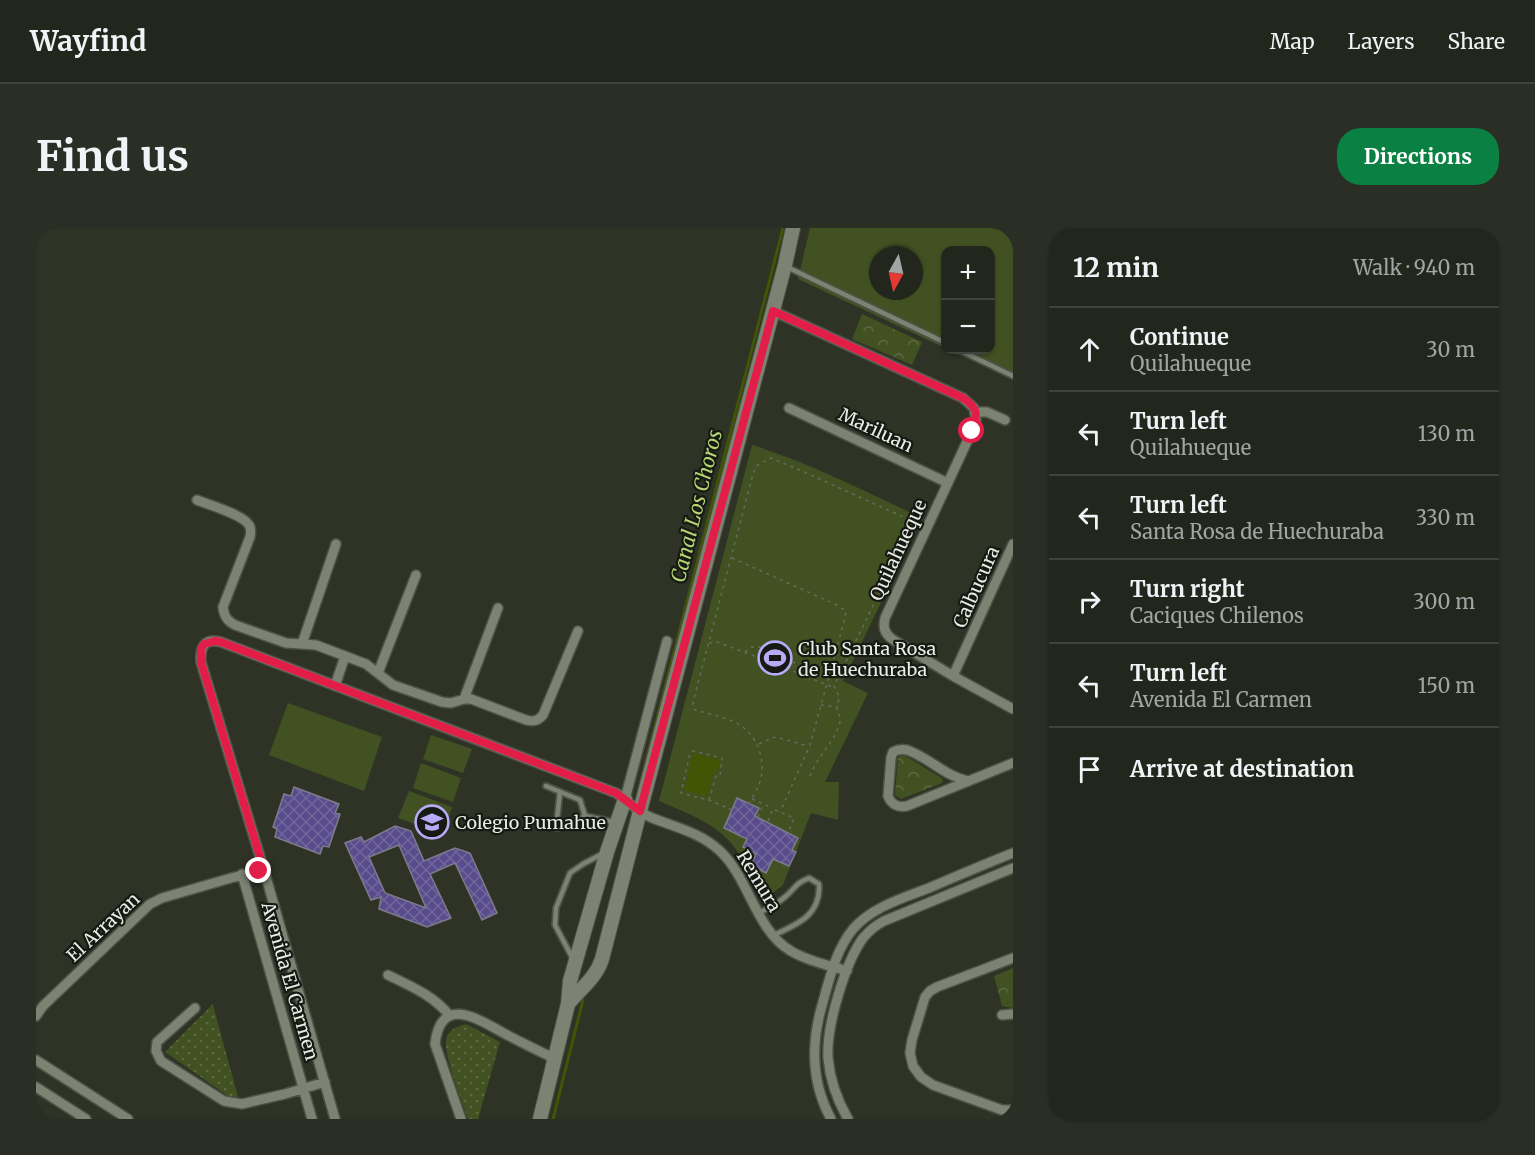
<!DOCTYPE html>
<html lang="en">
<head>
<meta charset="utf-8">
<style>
  body { margin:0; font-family:Merriweather,serif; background:#2a2e25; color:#f1f3f6 }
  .controls { position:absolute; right:18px; top:18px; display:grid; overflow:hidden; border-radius:12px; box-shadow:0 2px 4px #0004 }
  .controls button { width:54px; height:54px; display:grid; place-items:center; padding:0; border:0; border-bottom:2px solid #3f433b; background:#22261c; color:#f1f3f6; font:30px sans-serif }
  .compass { position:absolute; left:833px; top:18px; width:54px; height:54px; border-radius:50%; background:#22261c; box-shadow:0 2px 4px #0004; rotate:188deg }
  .stop { position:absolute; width:18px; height:18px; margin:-14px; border:4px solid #e11d48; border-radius:50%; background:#fff }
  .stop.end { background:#e11d48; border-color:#fff; box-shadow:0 2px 6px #0008 }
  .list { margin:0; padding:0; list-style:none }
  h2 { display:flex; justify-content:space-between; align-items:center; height:78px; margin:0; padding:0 24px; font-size:26px }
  h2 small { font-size:20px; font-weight:400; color:#a2a5a3 }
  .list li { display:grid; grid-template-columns:39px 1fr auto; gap:18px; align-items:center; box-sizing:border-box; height:84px; padding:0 24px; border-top:2px solid #3f433b }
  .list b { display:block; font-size:22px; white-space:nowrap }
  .list p { margin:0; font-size:20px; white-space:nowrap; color:#a2a5a3 }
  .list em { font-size:20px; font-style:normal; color:#a2a5a3 }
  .icon { flex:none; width:33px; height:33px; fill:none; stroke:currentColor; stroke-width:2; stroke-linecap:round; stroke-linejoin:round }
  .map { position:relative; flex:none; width:977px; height:891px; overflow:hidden; border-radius:24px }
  header { display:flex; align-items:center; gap:36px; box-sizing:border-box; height:84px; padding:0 30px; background:#22261c; border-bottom:2px solid #3f433b }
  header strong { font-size:28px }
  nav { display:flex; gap:33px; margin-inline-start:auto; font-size:21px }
  .intro { display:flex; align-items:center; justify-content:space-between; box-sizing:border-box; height:144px; padding:0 36px }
  h1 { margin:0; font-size:42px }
  .button { padding:15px 27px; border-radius:24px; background:#0b8043; color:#fff; font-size:21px; font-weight:700 }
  main { display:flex; gap:36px; padding:0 36px }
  aside { flex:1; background:#22261c; border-radius:24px; box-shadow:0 2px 4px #0004 }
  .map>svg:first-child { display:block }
</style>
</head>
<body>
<header>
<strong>Wayfind</strong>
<nav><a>Map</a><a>Layers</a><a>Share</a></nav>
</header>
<div class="intro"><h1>Find us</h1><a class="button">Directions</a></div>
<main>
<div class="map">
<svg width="977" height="891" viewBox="0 0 977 891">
  <defs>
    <pattern id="grass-dots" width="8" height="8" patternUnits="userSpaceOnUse" patternTransform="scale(1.5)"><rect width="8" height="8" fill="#425121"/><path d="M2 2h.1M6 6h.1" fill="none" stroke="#5d6a41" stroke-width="1.8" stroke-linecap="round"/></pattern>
    <pattern id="park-crowns" width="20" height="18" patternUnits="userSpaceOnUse" patternTransform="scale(1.5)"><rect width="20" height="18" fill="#425121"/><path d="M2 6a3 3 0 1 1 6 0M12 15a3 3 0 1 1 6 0" fill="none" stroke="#5d6a41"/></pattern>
    <pattern id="building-cross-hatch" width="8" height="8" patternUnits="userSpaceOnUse" patternTransform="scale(1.5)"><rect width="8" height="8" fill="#594c8c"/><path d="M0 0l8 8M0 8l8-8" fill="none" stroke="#71669c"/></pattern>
  </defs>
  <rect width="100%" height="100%" fill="#2e3325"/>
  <path fill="url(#grass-dots)" d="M177,776V777L202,869L192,868L129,824Z
    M430,796L464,814L442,891H432C427,875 405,822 411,809C414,800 422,799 430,796Z"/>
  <path fill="url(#park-crowns)" d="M826,86L886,114L876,137L816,111Z
    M868,527L907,551L906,555L865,571L859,567L862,529Z
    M977,740V780L966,778L958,748Z"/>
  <path fill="#425121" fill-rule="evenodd" d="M774,0H977V152L913,122H954V22H910L909,120L762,51ZM842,27H878V63H842Z
    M716,217C775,235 830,264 886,290L807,453L832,465L789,554H803L802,592L775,585L747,657L728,672C719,656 711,638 701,623C684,596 650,585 623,573Z
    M252,475L346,509L328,563L233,527Z
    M395,507L436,521L427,545L387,531Z
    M385,535L425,550L417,574L377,560Z
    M373,563L416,579L407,606L362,590Z"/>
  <path fill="#415604" d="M657,525L684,532L681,544H677L671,568L648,562Z"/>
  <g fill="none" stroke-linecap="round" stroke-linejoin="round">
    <path stroke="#415604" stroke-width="3" d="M602,564L747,0
      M517,891L547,772"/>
  </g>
  <path fill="url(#building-cross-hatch)" stroke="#7d7b8c" stroke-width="1.5" fill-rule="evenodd" d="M258,559L303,576L299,585L304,586L293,619L287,618L284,626L239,609L241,601L237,599L248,566L255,568Z
    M701,570L723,580L719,588L762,610L756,622L760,624L753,638L737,631L730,645L715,637L720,626L707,619L711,611L688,600Z
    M359,598L375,603L388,633L419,620L434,625L461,685L446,692L419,635L394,646L415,690L391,699L343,681L345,669L335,672L309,615L325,609L328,614ZM363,617L390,680L349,665L333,629Z"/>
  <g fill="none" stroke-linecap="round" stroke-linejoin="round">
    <defs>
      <path id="lane" d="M751,39L910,115
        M923,122L977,148
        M510,558L544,572L549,588L578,594
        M524,564L520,600H522L549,588
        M723,685C732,680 741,676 749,669C760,660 758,656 773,650L783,656C785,687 762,696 738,707
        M537,731L519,697L520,680L534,645L547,636L568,625"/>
      <path id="street" d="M737,83L927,170L938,180L940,192L936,203L849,390C847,399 848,405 856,411L917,448L977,481
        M753,180L912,255
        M940,184H951L969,192
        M161,272C173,277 210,287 214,299C215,303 215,305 214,309L187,379C188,388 191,393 199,397L250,415L280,417L330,436L357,457L406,474L415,475L428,471H435L490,492C497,494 502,493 507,487L542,403
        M266,416L300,316
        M342,445L380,347
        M917,448L977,316
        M299,458L309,428
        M428,471L462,380
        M932,553C909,548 892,529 871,522C866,521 862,521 857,524L855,530L852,568C855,576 862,580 871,578L977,535
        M589,571L631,413
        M228,642L165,434C164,419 168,410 185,414L580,565C592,573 602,584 614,589C638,599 664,604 684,623C713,650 720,703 755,723C771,733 792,737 811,743
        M206,646L276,891
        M977,730L901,759L894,763L889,769L876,812L874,825L877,838L885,849L897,857L966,882H977
        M352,747C376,759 397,767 414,788
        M159,780L121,814L120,823L125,833L188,873L206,876L249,866L289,854
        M966,787L977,786
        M0,788L7,778L114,676L126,670L195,650L228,642L299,891
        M0,832L92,891
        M0,859L50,891
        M425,891L399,816C405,764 445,793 473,808C489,816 504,824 520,831
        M795,891C776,856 775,818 785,781C793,753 799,723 817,701C836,679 867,670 893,660C921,648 949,636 977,625
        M812,891C801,872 794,852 792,830C790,799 809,735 827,710C833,703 840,697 848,693L977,640"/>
      <path id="secondary" d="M532,776C544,761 560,750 566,731L604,583L749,37L757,0
        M504,891L532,776L534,753L571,624L589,571"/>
    </defs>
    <use href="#lane" stroke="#4d5146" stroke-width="8"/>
    <use href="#street" stroke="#4d5146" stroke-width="12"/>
    <use href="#secondary" stroke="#4d5146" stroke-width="16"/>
    <path stroke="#676b5f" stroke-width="1.5" stroke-dasharray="3 4.5" stroke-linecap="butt" d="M696,330L801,377L810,383L809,390L774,517L744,584
      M673,415L681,414L732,433L794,458H797
      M709,424L715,419H723L792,450
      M785,477L801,479
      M723,516L736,510L740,509L772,518
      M716,571L736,580
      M673,572L680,548H684L686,530L657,523L654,525L645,565L672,572H673L696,582
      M713,576C717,568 723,559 725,550C729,530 721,508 704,497C691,489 673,486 659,482L657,478V474L717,246L720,238L735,230L766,243L874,292L876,297L798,458L803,469L801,482L804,489V495L799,507L779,537L773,550
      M722,589L727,577
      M732,593L737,581L758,590L752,605"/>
    <use href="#lane" stroke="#7d8373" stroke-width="4.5"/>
    <use href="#street" stroke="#7d8373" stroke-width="9"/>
    <use href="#secondary" stroke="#7d8373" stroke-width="14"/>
  </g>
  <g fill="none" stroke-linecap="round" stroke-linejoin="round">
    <path stroke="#e11d48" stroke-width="8" d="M223,643L228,642L165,434V421L168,416L179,413L185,414L580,565L604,583L737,83L927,170C942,180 942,186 936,203"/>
  </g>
  <defs>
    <symbol id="stadium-ring" viewBox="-11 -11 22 22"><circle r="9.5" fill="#171913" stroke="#b7abf8" stroke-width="1.5"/><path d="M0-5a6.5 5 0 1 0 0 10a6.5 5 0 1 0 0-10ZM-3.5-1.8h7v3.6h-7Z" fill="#b7abf8"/></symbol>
    <symbol id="school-ring" viewBox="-11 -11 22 22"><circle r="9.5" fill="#171913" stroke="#b7abf8" stroke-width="1.5"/><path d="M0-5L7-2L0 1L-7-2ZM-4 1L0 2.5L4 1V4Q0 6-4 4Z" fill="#b7abf8"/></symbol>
  </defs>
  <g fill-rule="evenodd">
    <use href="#stadium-ring" x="720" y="411" width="38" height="38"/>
    <use href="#school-ring" x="377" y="575" width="38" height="38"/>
  </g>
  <g text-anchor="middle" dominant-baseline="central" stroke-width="4.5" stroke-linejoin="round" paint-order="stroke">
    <g font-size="18" fill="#e9ede4" stroke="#171913">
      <text transform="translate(840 202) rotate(25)">Mariluan</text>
      <text transform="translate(862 322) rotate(-65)">Quilahueque</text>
      <text transform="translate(940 359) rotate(-66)">Calbucura</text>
      <text transform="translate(723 653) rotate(59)">Remura</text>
      <text transform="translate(67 699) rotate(-43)">El Arrayan</text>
      <text transform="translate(254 753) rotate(74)">Avenida El Carmen</text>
    </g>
    <g font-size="18" fill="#e9ede4" stroke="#171913" text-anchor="start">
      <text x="762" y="420">Club Santa Rosa<tspan x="762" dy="21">de Huechuraba</tspan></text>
      <text x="419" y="594">Colegio Pumahue</text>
    </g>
    <g font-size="20" font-style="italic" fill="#b4d571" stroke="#171913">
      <text transform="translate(660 278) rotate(-76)">Canal Los Choros</text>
    </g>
  </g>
</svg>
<div class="controls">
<button>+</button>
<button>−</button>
</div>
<svg class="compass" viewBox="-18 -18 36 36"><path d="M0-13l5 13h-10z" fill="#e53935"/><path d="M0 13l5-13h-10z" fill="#a2a5a3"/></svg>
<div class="stop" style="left:936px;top:203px"></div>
<div class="stop end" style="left:223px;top:643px"></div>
</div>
<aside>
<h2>12 min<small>Walk · 940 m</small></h2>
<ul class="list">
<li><svg class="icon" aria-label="ahead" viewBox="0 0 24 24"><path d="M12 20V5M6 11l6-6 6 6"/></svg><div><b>Continue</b><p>Quilahueque</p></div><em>30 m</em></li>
<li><svg class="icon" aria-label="left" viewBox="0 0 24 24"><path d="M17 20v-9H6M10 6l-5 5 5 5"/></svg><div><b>Turn left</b><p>Quilahueque</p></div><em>130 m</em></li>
<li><svg class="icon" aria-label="left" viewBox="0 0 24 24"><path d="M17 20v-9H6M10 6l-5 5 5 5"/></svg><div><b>Turn left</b><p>Santa Rosa de Huechuraba</p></div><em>330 m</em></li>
<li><svg class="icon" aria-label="right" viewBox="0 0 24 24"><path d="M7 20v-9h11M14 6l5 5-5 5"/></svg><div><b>Turn right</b><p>Caciques Chilenos</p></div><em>300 m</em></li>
<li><svg class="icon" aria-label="left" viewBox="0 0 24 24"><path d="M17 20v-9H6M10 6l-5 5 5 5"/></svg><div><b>Turn left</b><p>Avenida El Carmen</p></div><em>150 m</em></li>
<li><svg class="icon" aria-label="arrive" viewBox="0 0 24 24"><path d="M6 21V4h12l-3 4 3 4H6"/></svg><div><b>Arrive at destination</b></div></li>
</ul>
</aside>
</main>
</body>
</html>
